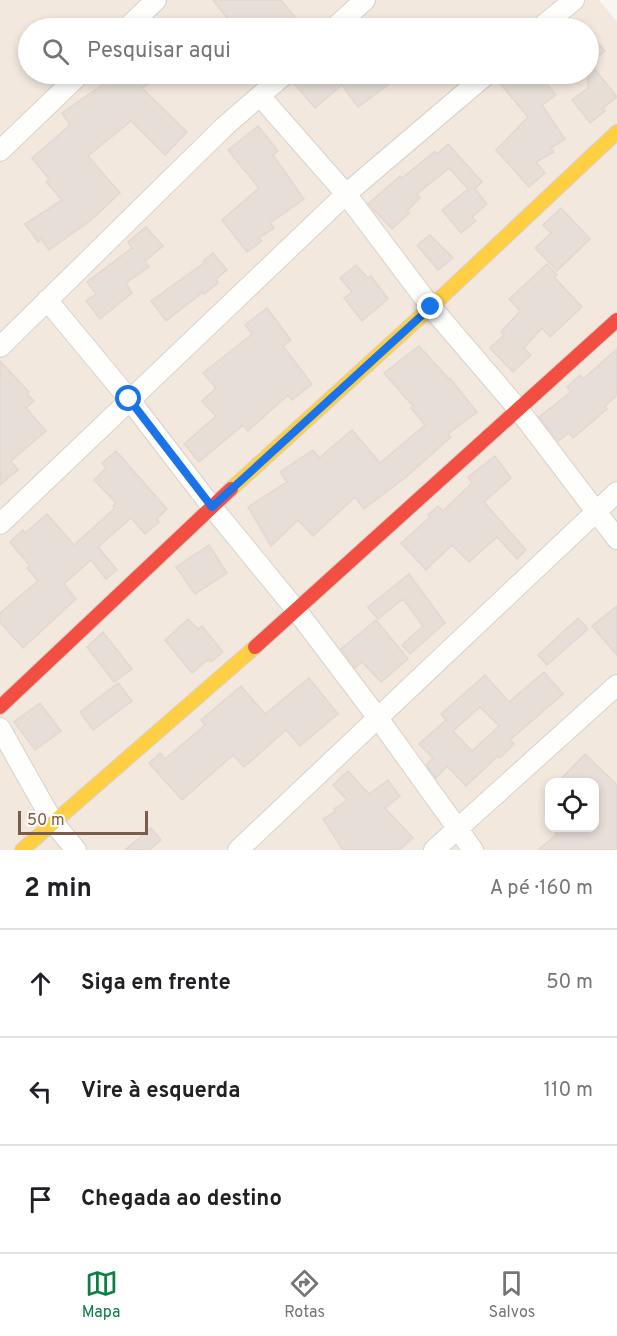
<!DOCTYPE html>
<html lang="pt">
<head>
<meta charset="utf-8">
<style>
  body { margin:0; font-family:Overpass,sans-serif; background:#f2f2f2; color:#202124 }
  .controls { position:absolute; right:18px; bottom:18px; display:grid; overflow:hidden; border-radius:12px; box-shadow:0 3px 9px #0003 }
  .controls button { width:54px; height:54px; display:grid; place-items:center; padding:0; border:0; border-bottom:2px solid #e0e0e0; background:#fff; color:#202124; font:30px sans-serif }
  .scale { position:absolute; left:18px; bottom:15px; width:130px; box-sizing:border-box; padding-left:6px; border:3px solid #7a5c4d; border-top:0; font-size:16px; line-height:21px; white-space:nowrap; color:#7a5c4d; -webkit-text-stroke:4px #fffaf3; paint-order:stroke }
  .stop { position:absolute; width:18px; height:18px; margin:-14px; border:4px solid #1a73e8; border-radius:50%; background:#fff }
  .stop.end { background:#1a73e8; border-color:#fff; box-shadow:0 2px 6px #0008 }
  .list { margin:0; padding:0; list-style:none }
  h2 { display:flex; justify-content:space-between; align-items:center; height:78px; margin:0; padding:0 24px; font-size:26px }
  h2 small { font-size:20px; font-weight:400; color:#757577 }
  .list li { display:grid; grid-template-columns:39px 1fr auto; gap:18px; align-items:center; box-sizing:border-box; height:108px; padding:0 24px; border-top:2px solid #e0e0e0 }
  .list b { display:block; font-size:22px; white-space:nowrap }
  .list em { font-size:20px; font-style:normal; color:#757577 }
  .icon { flex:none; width:33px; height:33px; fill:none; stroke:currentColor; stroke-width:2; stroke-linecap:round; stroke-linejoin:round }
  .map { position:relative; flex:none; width:617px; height:850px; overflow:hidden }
  .search { position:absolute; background:#fff; box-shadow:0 3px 9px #0003; left:18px; right:18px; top:18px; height:66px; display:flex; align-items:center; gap:15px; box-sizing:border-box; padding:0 21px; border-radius:33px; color:#757577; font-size:22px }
  .sheet { height:402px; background:#fff }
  nav { display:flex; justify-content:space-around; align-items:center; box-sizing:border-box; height:84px; border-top:2px solid #e0e0e0; background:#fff; font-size:16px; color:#757577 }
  nav a { display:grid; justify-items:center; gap:3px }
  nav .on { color:#0b8043 }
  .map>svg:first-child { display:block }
</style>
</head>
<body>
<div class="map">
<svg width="617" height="850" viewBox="0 0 617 850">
  <rect width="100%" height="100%" fill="#f9f5f0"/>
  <path fill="#f2e8de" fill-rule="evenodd" d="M0,0H599L617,22V850H0ZM28,28H588V74H28ZM550,782H594V828H550Z"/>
  <path fill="#e6ded7" stroke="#e2d8d2" stroke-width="1.5" fill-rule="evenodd" d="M213,0H281L304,28H235Z
    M588,31L605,51L590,63L617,97L603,108L605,111L590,123L572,100L588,88Z
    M118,74H165L142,88L187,132L165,155L131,121L88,156L120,193L90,221L49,250L41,239L38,242L25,224L62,200L46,182L49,179L32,158L70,125L62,113Z
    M306,74H403L358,107L342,85L315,108L294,83Z
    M504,74H539L556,95L542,105L565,139L551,148L554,152L536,162L545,173L529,187L496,150L528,117L497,80Z
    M258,126L278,151L273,155L304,199L270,223L274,228L259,238L262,241L247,252L222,220L259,188L228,150Z
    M448,144L482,182L475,189L487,204L472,217L476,221L461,233L442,210L468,189L449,168L417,194L420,198L407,211L409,213L392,229L368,204L400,176L402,178L435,151L437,154Z
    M561,208L590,239L557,271L535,248L551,233L543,225Z
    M146,227L163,246L145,261L149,267L126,283L132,293L100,319L86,301L96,294L87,282L132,248L128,242Z
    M430,235L453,258L438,270L417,245Z
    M213,253L227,270L216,279L218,283L204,294L203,292L166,321L151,301L204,263L203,261Z
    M547,264L557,275L554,277L582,307L550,337L542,328L524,348L531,355L513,372L490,348L504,335L501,332L520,311L509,299Z
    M356,265L368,278L371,276L388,299L362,321L344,298L352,292L340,278Z
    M267,308L291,340L283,346L312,384L292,400L288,395L248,431L243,425L199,462L184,444L216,416L202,401L216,388L203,373L252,334L245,325Z
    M419,346L449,379L450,378L477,412L448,434L451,437L406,477L364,509L355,497L313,536L298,520L271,546L248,507L287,482L280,472L313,450L319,458L352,430L380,463L425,425L411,408L413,406L384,373Z
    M617,349V395L605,406L607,409L573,438L569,433L558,441L539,417L571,392L567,387L580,375L583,379Z
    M0,361L29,392L27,394L34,401L26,408L46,431L11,461L18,470L0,485Z
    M116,451L167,509L157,519L159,522L145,534L131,518L98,547L117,570L106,579L91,560L64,584L76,599L23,648L0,622V613L38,581L27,568L30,566L10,542L23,530L25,533L47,514L74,545L115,508L113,506L116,503L94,480L106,468L102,463Z
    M495,456L511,478L484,502L526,550L517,559L497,537L469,562L452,545L426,570L401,543L430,517L428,515L438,506L443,511L472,483L468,477Z
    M209,545L227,573L195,594L176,567Z
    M409,574L445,623L410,654L402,645L423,626L403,599L378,619L368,607Z
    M617,606V655L592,626Z
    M578,618L588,629L547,665L538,655Z
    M188,619L198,629L202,626L223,652L211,662L209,659L192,673L165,640Z
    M376,620L408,659L381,682L362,662L355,668L341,649Z
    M103,632L132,669L114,682L87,647Z
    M544,672L563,694L510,740L514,744L500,758L498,756L466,786L447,766L436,778L426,765L433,758L419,744L446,720L441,714L485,675L509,702ZM480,707L499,726L472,751L453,731Z
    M309,678L338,714L300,746L286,730L244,767L233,755L182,800L149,763L160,753L165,759L205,725L201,720L241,686L265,714Z
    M118,683L132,701L93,730L80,712Z
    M40,703L61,731L35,750L14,722Z
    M585,754L617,785V850H538L557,834L550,828H594V783H557Z
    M348,771L369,794L388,780L400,796L385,808L413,838L399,850H343L323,819L336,811L334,809L347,800L333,785Z
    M151,828L161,840L149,850H125Z"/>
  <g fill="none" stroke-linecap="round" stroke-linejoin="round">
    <defs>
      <path id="street" d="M127,28L156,0
        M334,28L365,0
        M540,28L574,0
        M260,96L346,194L431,307L519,410L617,539
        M0,151L80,74
        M47,300L129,399L212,507L297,611L378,718L473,850
        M0,347L225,126L285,74
        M0,524L346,194L487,74
        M0,728L53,822L76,850
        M238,850L617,492
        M434,850L617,685"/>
      <path id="slow" d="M231,489L431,307L617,132
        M22,850L255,647"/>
      <path id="jam" d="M255,647L617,320
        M0,707L231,489"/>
    </defs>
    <use href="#street" stroke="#d7d1cb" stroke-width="22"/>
    <use href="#slow" stroke="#d9d2cb" stroke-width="16"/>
    <use href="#jam" stroke="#d9d2cb" stroke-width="16"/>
    <use href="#street" stroke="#fefefd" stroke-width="20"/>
    <use href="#slow" stroke="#ffcf43" stroke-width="14"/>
    <use href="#jam" stroke="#f24e42" stroke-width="14"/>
  </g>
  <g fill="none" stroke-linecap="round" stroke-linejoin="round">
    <path stroke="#1a73e8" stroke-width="8" d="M129,399L212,507L431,307"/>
  </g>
</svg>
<div class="controls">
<button><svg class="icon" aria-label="locate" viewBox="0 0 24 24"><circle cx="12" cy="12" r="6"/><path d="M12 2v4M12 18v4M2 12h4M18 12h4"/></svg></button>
</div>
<div class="scale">50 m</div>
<div class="stop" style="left:129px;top:399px"></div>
<div class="stop end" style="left:431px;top:307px"></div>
<div class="search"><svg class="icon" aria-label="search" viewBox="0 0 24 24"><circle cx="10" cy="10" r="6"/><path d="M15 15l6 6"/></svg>Pesquisar aqui</div>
</div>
<section class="sheet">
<h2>2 min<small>A pé · 160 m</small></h2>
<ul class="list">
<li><svg class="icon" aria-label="ahead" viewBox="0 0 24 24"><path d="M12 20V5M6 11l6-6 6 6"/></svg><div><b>Siga em frente</b></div><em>50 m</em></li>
<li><svg class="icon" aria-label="left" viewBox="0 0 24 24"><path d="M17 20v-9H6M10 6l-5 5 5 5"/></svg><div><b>Vire à esquerda</b></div><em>110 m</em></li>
<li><svg class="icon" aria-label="arrive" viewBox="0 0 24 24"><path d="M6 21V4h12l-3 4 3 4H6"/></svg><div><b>Chegada ao destino</b></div></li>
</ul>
</section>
<nav>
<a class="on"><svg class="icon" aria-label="map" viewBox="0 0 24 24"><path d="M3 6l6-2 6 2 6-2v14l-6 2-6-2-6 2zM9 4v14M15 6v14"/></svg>Mapa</a>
<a><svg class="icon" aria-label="directions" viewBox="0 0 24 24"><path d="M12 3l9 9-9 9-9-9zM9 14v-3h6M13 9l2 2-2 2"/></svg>Rotas</a>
<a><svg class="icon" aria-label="saved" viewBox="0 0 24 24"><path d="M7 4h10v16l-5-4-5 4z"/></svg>Salvos</a>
</nav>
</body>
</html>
